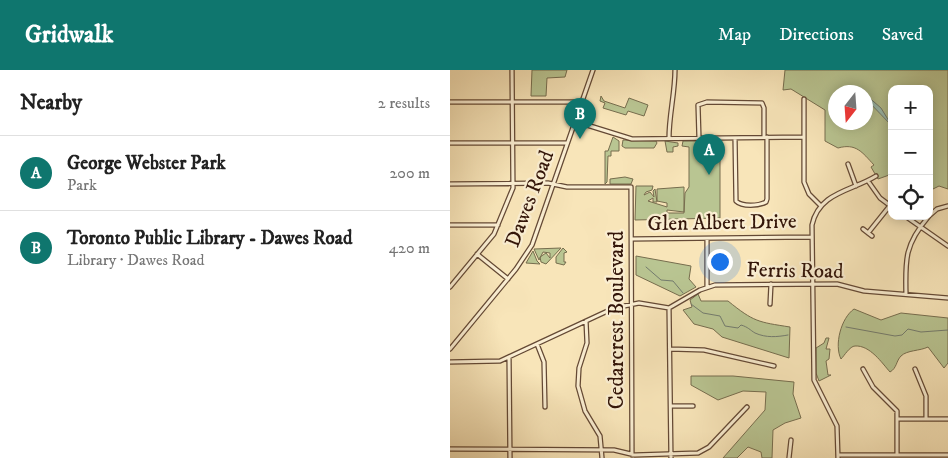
<!DOCTYPE html>
<html lang="en">
<head>
<meta charset="utf-8">
<style>
  body { margin:0; font-family:"IM FELL DW Pica",serif; background:#f2f2f2; color:#222 }
  .controls { position:absolute; right:15px; top:15px; display:grid; overflow:hidden; border-radius:10px; box-shadow:0 2px 12px #0003 }
  .controls button { width:45px; height:45px; display:grid; place-items:center; padding:0; border:0; border-bottom:1px solid #e0e0e0; background:#fff; color:#222; font:25px sans-serif }
  .compass { position:absolute; left:378px; top:15px; width:45px; height:45px; border-radius:50%; background:#fff; box-shadow:0 2px 12px #0003; rotate:197deg }
  .you { position:absolute; left:269px; top:191px; width:18px; height:18px; margin:-12px; border:4px solid #fff; border-radius:50%; background:#1a73e8; box-shadow:0 0 0 8px #1a73e833 }
  .badge { display:grid; place-items:center; width:32px; height:32px; border-radius:50%; background:#0f766e; color:#fff; font-size:16px; font-weight:700 }
  .pin { position:absolute; translate:-50% -41px; filter:drop-shadow(0 1px 2px #0008) }
  .pin::after { content:''; position:absolute; top:26px; width:18px; height:15px; background:inherit; clip-path:polygon(0 0,100% 0,50% 100%) }
  .list { margin:0; padding:0; list-style:none }
  h2 { display:flex; justify-content:space-between; align-items:center; height:65px; margin:0; padding:0 20px; font-size:21px }
  h2 small { font-size:16px; font-weight:400; color:#767676 }
  .list li { display:grid; grid-template-columns:32px 1fr auto; gap:15px; align-items:center; box-sizing:border-box; height:75px; padding:0 20px; border-top:1px solid #e0e0e0 }
  .list b { display:block; font-size:19px; white-space:nowrap }
  .list p { margin:0; font-size:16px; white-space:nowrap; color:#767676 }
  .list em { font-size:16px; font-style:normal; color:#767676 }
  .icon { flex:none; width:28px; height:28px; fill:none; stroke:currentColor; stroke-width:2; stroke-linecap:round; stroke-linejoin:round }
  .map { position:relative; flex:none; width:498px; height:388px; overflow:hidden }
  header { display:flex; align-items:center; gap:30px; box-sizing:border-box; height:70px; padding:0 25px; background:#0f766e; color:#fff }
  header strong { font-size:24px }
  nav { display:flex; gap:28px; margin-inline-start:auto; font-size:18px }
  main { display:flex }
  aside { flex:1; background:#fff }
  .map>svg:first-child { display:block }
</style>
</head>
<body>
<header>
<strong>Gridwalk</strong>
<nav><a>Map</a><a>Directions</a><a>Saved</a></nav>
</header>
<main>
<aside>
<h2>Nearby<small>2 results</small></h2>
<ul class="list">
<li><span class="badge">A</span><div><b>George Webster Park</b><p>Park</p></div><em>200 m</em></li>
<li><span class="badge">B</span><div><b>Toronto Public Library - Dawes Road</b><p>Library · Dawes Road</p></div><em>420 m</em></li>
</ul>
</aside>
<div class="map">
<svg width="498" height="388" viewBox="0 0 498 388">
  <rect width="100%" height="100%" fill="#f8e5b9"/>
  <filter id="stains"><feTurbulence type="fractalNoise" baseFrequency=".004" numOctaves="4"/><feColorMatrix values="0 0 0 0 .2 0 0 0 0 .09 0 0 0 0 .02 0 0 0 .5 -.17"/></filter>
  <radialGradient id="worn" r=".72"><stop offset=".6" stop-color="#630" stop-opacity="0"/><stop offset="1" stop-color="#630" stop-opacity=".3"/></radialGradient>
  <path fill="#b9c592" stroke="#766d4e" fill-rule="evenodd" d="M82,0H117L115,7L97,8L96,26H81Z
    M335,0H498V119L489,116L483,119L479,114V19H442V104L428,109L421,97L424,95C412,82 406,73 388,78L375,71V40L341,19L333,20ZM386,22H416V52H386Z
    M151,26L154,31L175,38L179,28L198,35L194,46L178,41L176,45L153,38L155,33L150,31Z
    M163,67L169,71V81H161V86H158L157,112L155,114V81H158Z
    M173,70L206,71L207,73L204,78H175L172,76Z
    M215,71L228,73V76L223,77V82H217Z
    M233,71H270V148L185,150L186,116H203L202,120L196,122L194,125L200,122L204,127L203,121L205,119L207,132H203V128L198,131L217,137V133L207,131V119L234,117V142L217,140V143H234L235,123L239,117V77L232,76Z
    M175,107L183,109L181,114H160V109Z
    M111,178L96,194L91,192L90,187L96,183L100,188V183L93,182L89,190L84,179Z
    M113,178L117,182L114,183V192H116L114,195L106,193V187Z
    M83,181L87,191L90,194L76,193Z
    M186,186L241,196L239,209L246,217L230,226L186,205Z
    M248,224L251,231H278C304,252 308,252 340,257L339,288L272,267L263,259L244,254L233,240L242,237L240,230Z
    M404,239L431,250L451,243L498,248V293L494,298L478,277C470,281 457,280 451,286C446,291 447,298 440,302C432,293 420,275 405,276C400,276 394,286 391,289C384,275 391,248 404,239Z
    M376,268H379L376,279H380L379,289L376,291L378,305H381L369,311L366,303V278L374,273Z
    M241,306H283L344,312L343,324L351,348L335,353L323,360L322,388H312L311,382L298,377L287,388H273L315,340L316,322L293,321L268,330L241,315Z"/>
  <path fill="#9dbfb2" stroke="#737b6e" d="M416,25L431,38L442,56L416,29Z"/>
  <g fill="none" stroke-linecap="round" stroke-linejoin="round">
    <path stroke="#737b6e" stroke-width="1" d="M196,197L211,210L223,211L233,223
      M241,234L253,243L270,246L275,256L288,258L291,255C298,257 300,260 305,263C316,268 327,267 338,265
      M396,257L445,266L452,265L458,259L471,262L498,260"/>
    <defs>
      <path id="minor" d="M354,29V112L359,124L370,135
        M0,32H131
        M124,51L182,69L353,67
        M219,68C219,45 225,23 225,0
        M249,68L248,35L257,32L312,33L314,38V67
        M285,68L286,131C292,137 309,136 316,132L317,129V67
        M0,73H117
        M398,94L406,116
        M418,111L430,128L442,137
        M0,114L98,113L117,117H181L182,385
        M455,146L498,176
        M479,146L487,139L498,136
        M0,155H48
        M413,159L422,166
        M418,163L442,133
        M182,169L362,167
        M257,169V216
        M27,184L58,209
        M0,217L44,164L63,118L62,0
        M456,224C455,189 455,174 479,146
        M320,234L321,214
        M219,238L221,388
        M136,251L137,273L129,298L128,316L135,341L150,366L152,388
        M87,274L94,292L95,337
        M0,279L66,199L82,175L143,0
        M220,279L254,280L324,296
        M59,287L60,388
        M0,292L50,291L164,238L189,233L219,238L250,220L265,215L387,214L414,221L498,228
        M413,299L423,317L447,341V385
        M465,299L476,326V349
        M221,336H243
        M448,349H498
        M0,379L164,380L185,385L248,383L259,377L297,337
        M388,385H498
        M339,388L341,370
        M388,388L387,356L364,310L362,155C369,122 402,121 426,106"/>
    </defs>
    <use href="#minor" stroke="#644935" stroke-width="5.5"/>
    <use href="#minor" stroke="#faeed2" stroke-width="3"/>
  </g>
  <g text-anchor="middle" dominant-baseline="central" stroke-width="4.5" stroke-linejoin="round" paint-order="stroke">
    <g font-size="21" fill="#331509" stroke="#faeed2">
      <text transform="translate(80 129) rotate(-69)">Dawes Road</text>
      <text transform="translate(272 153) rotate(-1)">Glen Albert Drive</text>
      <text transform="translate(345 201) rotate(1)">Ferris Road</text>
      <text transform="translate(167 250) rotate(-90)">Cedarcrest Boulevard</text>
    </g>
  </g>
  <rect width="100%" height="100%" filter="url(#stains)"/>
  <rect width="100%" height="100%" fill="url(#worn)"/>
</svg>
<div class="controls">
<button>+</button>
<button>−</button>
<button><svg class="icon" aria-label="locate" viewBox="0 0 24 24"><circle cx="12" cy="12" r="6"/><path d="M12 2v4M12 18v4M2 12h4M18 12h4"/></svg></button>
</div>
<svg class="compass" viewBox="-18 -18 36 36"><path d="M0-13l5 13h-10z" fill="#e53935"/><path d="M0 13l5-13h-10z" fill="#767676"/></svg>
<div class="you"></div>
<div class="pin badge" style="left:259px;top:105px">A</div>
<div class="pin badge" style="left:130px;top:69px">B</div>
</div>
</main>
</body>
</html>
